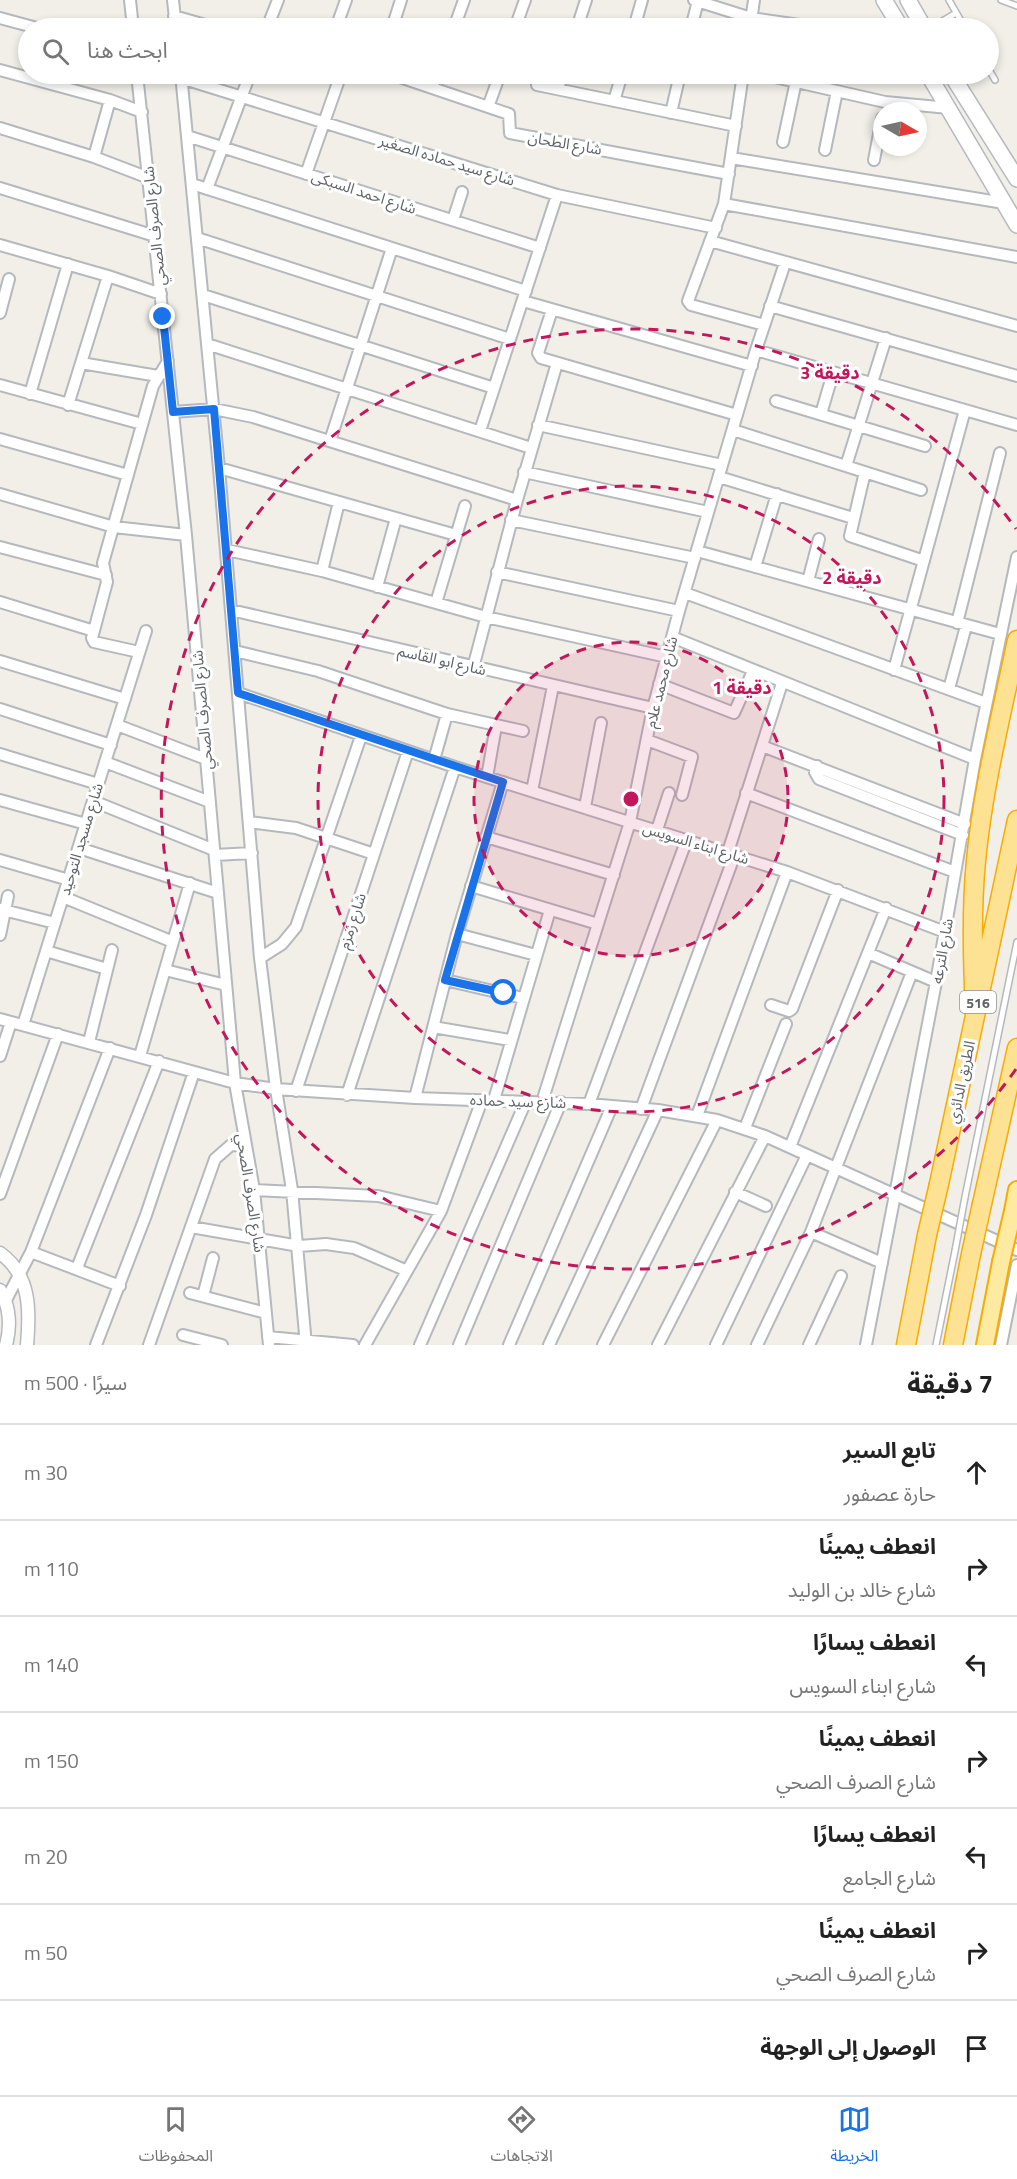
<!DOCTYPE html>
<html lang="ar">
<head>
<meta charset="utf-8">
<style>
  body { margin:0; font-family:"Titillium Web","Noto Sans Arabic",sans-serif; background:#f2f2f2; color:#222; direction:rtl }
  .compass { position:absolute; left:873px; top:102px; width:54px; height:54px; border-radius:50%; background:#fff; box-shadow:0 3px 9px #0003; rotate:99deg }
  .stop { position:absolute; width:18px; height:18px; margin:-14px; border:4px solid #1a73e8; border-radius:50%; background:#fff }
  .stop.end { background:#1a73e8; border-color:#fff; box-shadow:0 2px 6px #0008 }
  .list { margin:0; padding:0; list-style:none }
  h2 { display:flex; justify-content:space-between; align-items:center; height:78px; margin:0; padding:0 24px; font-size:26px }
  h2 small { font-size:20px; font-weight:400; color:#767676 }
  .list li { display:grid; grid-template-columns:39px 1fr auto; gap:18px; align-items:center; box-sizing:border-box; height:96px; padding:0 24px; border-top:2px solid #e0e0e0 }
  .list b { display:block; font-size:22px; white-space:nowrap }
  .list p { margin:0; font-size:20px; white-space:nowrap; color:#767676 }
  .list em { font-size:20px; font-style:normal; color:#767676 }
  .icon { flex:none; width:33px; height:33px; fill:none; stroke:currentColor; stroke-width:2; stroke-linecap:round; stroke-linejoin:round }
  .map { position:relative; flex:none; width:1017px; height:1345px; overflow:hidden; direction:ltr }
  .search { position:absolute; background:#fff; box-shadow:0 3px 9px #0003; left:18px; right:18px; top:18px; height:66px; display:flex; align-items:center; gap:15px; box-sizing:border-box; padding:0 21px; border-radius:33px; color:#767676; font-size:22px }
  .sheet { height:750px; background:#fff }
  nav { display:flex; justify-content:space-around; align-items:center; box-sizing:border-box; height:84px; border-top:2px solid #e0e0e0; background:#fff; font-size:16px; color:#767676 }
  nav a { display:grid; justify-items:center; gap:3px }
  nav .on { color:#1a73e8 }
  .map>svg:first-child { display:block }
</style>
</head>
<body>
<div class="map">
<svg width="1017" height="1345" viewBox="0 0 1017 1345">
  <rect width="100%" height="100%" fill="#f1efe8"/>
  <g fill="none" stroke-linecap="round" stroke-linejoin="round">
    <defs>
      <path id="service" d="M949,0L965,28
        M1001,0L1017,6
        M931,28L956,13
        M988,68L995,80
        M965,1197L1017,942
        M936,1345L955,1251"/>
      <path id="minor" d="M130,0L133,28
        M173,0L176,28
        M694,0L751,18L820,28
        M174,16L216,28
        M0,18L37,28
        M267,28L278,0
        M336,28L346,0
        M392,28L401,0
        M454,28L464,0
        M515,28L525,0
        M577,28L586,0
        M634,28L642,0
        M691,28L698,1
        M750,28L754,0
        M0,70L110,100L142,112
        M137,74L186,535L235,1083L254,1190L269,1345
        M181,74L219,468L260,958L276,1089L292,1190L306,1345
        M391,74L509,114L510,133L729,174
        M743,74L724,204L688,301L691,305L764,325
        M762,74L885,102L949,108
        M181,78L557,195L716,228
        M537,85L736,126
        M432,88L437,74
        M558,89L563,74
        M614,101L622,74
        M488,107L500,74
        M671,113L680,74
        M0,128L94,157L149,178
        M187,136L540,248
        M783,142L796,81
        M825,150L837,91
        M94,157L110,100
        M731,158L1004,203
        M874,160L882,118
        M306,174L341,74
        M192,184L526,291
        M0,188L155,236
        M207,189L250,74
        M724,204L1017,257
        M453,220L462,192
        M197,238L510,339
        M710,241L1017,326
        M0,245L108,276L161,294
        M203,295L494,388
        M523,301L752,366
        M770,306L1017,376
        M552,310L538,353L541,358L737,415
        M0,313L9,279
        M207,344L531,448
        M756,350L1017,425
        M81,363L158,376
        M0,385L142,424
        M30,394L68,264
        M776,401L925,446
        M68,405L108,276
        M173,412L214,409L253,417L517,500
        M821,414L833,373
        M538,425L722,465
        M733,430L921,490
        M480,431L557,195
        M0,439L128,475
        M330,441L392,248
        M846,466L886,338
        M219,468L456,535
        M524,472L708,512
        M865,472L850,536L924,561
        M719,477L853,518
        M0,494L114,527L186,535
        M511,520L695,558
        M0,547L106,575
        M227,550L322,571L486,617L667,657
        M697,551L1000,634
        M755,567L777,494
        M322,571L339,502
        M497,572L679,611
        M808,581L819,539
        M377,587L396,518
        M685,593L986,703
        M0,602L94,631
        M436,603L465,506
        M231,610L653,708
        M957,623L1000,453
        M672,637L975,759
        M235,651L318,671L447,714L523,731
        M139,652L94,642L92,638L107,582L103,563L153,386L168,361
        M0,661L125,699
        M473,668L517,500L557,363
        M894,670L965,410
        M659,684L734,713L753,671
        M949,689L966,626
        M238,693L455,767L787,872L945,932
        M0,709L111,745
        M117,725L206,759
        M647,740L692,757L682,795
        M762,746L965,824
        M0,754L98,784
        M434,760L447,714
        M105,762L210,802
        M817,766L815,772L819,779L963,835
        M487,777L496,726
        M532,791L553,686
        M746,793L955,872
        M0,800L86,824
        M93,801L214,850
        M585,807L601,723
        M249,822L296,828L374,854
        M657,830L669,793
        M486,837L614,875
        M79,848L218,893
        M728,852L782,683
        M215,855L252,853
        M0,860L69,880
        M471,886L598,924
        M63,897L173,942
        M0,909L55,923
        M457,934L536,955
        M0,935L8,896
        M46,951L107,969
        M868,953L936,982
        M260,958L282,944L296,927L361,736
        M165,970L226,985
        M445,980L523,998
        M771,1005L789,1011L792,1009L838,890
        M0,1019L235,1083L276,1089L415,1098L589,1104L658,1110L717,1120L765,1136L1017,1250
        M23,1025L146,631
        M433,1027L510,1040
        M89,1042L112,950
        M0,1056L11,1022
        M140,1056L190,883
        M296,1091L408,751
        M347,1095L455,767
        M415,1098L457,934L503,782
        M494,1100L550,910
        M542,1102L630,822L653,708L679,611L756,350L785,263
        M589,1104L687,839
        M641,1109L735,854
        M697,1116L787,872
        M745,1128L786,1024
        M790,1147L886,908
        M254,1190L378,1196L441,1211
        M735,1192L766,1206
        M0,1194L58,1034
        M191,1227L299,1246L326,1244L354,1248L405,1270
        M811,1232L882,1263
        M31,1252L120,1286
        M77,1268L159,1061
        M190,1293L266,1313
        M203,1296L213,1258
        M6,1300L31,1252L110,1048
        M183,1335L222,1345
        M268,1337L353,1345
        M96,1345L146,1215L194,1072
        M149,1345L215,1159L231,1145L245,1146
        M365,1345L441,1211L482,1100
        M420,1345L526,1101
        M459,1345L561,1102
        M509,1345L612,1106
        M549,1345L658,1110
        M603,1345L717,1120
        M658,1345L765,1136
        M716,1345L807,1155
        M757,1345L811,1232L912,972
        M809,1345L841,1276
        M866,1345L936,982L975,759L1017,557
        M1001,1345L1017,1265"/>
      <path id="tertiary" d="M0,1253C31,1275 30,1311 27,1345
        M0,1290C10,1306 11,1327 6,1345"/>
      <path id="secondary" d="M884,0L901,28
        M908,0L924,28
        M928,74L1017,225
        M951,74L1017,179"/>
      <path id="trunk" d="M1013,1211L1017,1190
        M985,1345L1001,1262"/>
      <path id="motorway" d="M975,1016C973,964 971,912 976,861C983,786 1002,713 1017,640
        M939,1184L1017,820
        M982,1204L1017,1048
        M906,1345L927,1235
        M953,1345L971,1254"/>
    </defs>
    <use href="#service" stroke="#b5b8bc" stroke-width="8"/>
    <use href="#minor" stroke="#b5b8bc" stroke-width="14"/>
    <use href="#tertiary" stroke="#b5b8bc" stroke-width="15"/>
    <use href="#secondary" stroke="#b6babf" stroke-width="18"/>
    <use href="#trunk" stroke="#f9ab00" stroke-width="20"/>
    <use href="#motorway" stroke="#f9ab00" stroke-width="21"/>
    <use href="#service" stroke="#fff" stroke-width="5"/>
    <use href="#minor" stroke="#fff" stroke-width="10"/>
    <use href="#tertiary" stroke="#fff" stroke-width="12"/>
    <use href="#secondary" stroke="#fff" stroke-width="15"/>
    <use href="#trunk" stroke="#feeaa1" stroke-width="16"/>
    <use href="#motorway" stroke="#fde293" stroke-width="18"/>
    <defs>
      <path id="service-bridge" d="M955,1251L965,1197"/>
      <path id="trunk-bridge" d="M1001,1262L1013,1211"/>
      <path id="motorway-bridge" d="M927,1235L939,1184
        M971,1254L982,1204"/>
    </defs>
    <use href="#service-bridge" stroke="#b5b8bc" stroke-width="8" stroke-linecap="butt"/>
    <use href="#trunk-bridge" stroke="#f9ab00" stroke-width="20" stroke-linecap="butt"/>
    <use href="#motorway-bridge" stroke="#f9ab00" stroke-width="21" stroke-linecap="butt"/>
    <use href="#service-bridge" stroke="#fff" stroke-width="5"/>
    <use href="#trunk-bridge" stroke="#feeaa1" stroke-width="16"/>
    <use href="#motorway-bridge" stroke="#fde293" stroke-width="18"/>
  </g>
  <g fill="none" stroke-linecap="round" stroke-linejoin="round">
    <path stroke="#1a73e8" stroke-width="8" d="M163,317L173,412L214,409L238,693L503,782L445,980L504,993"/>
  </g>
  <circle cx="631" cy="799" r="157" fill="#c2185b" fill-opacity=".12"/>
  <g fill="none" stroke="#c2185b" stroke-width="3" stroke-dasharray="10 8">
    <circle cx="631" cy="799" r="157"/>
    <circle cx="631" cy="799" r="313"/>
    <path d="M1016 1069A470 470 0 1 1 1016 529"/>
  </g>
  <g text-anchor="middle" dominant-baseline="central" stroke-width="6" stroke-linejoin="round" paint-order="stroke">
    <rect fill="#fff" stroke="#8f9295" stroke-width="1.5" x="960" y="991" width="36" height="22" rx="4.5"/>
    <g font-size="14" font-weight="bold" fill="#5f6368">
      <text x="978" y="1002">516</text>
    </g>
    <g font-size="15" fill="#5f6368" stroke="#fff">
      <text transform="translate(565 143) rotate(10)">شارع الطحان</text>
      <text transform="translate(447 160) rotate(17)">شارع سيد حماده الصغير</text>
      <text transform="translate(364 192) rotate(18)">شارع احمد السبكى</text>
      <text transform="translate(154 226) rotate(-96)">شارع الصرف الصحي</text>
      <text transform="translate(442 660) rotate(13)">شارع ابو القاسم</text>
      <text transform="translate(661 682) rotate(-76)">شارع محمد علام</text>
      <text transform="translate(202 710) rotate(-95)">شارع الصرف الصحي</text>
      <text transform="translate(81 839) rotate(-73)">شارع مسجد التوحيد</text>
      <text transform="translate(696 843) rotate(17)">شارع ابناء السويس</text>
      <text transform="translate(352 921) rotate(-72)">شارع زمزم</text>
      <text transform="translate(942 951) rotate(-80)">شارع الترعه</text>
      <text transform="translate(961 1082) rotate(-78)">الطريق الدائري</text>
      <text transform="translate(518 1101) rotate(2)">شارع سيد حماده</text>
      <text transform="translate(251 1193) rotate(81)">شارع الصرف الصحي</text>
    </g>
  </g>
  <circle cx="631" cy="799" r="9" fill="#c2185b" stroke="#fff" stroke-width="3"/>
  <g font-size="18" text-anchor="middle" font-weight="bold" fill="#c2185b" stroke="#fff" stroke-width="6" stroke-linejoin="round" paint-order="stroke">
    <text x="830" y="379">3 دقيقة</text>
    <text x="852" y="584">2 دقيقة</text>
    <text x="742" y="694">1 دقيقة</text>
  </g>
</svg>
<svg class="compass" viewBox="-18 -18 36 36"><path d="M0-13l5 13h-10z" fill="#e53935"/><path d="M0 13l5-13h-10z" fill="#767676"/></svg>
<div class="stop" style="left:504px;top:993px"></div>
<div class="stop end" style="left:163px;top:317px"></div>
<div class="search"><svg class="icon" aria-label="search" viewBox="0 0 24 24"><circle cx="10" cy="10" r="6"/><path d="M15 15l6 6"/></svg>ابحث هنا</div>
</div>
<section class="sheet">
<h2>7 دقيقة<small>سيرًا · 500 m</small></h2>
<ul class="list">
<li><svg class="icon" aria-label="ahead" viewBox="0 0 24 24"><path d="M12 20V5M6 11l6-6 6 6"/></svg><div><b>تابع السير</b><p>حارة عصفور</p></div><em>30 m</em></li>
<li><svg class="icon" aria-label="right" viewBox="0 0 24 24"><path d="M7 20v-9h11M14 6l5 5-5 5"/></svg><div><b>انعطف يمينًا</b><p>شارع خالد بن الوليد</p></div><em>110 m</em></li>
<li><svg class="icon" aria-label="left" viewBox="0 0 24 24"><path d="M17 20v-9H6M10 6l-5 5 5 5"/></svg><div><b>انعطف يسارًا</b><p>شارع ابناء السويس</p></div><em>140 m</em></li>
<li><svg class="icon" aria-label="right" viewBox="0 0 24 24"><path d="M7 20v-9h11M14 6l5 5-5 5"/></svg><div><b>انعطف يمينًا</b><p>شارع الصرف الصحي</p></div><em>150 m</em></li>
<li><svg class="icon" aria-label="left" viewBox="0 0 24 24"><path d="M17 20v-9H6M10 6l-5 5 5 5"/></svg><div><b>انعطف يسارًا</b><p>شارع الجامع</p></div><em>20 m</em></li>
<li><svg class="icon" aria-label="right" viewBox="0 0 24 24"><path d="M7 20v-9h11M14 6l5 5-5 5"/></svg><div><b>انعطف يمينًا</b><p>شارع الصرف الصحي</p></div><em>50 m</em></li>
<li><svg class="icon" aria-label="arrive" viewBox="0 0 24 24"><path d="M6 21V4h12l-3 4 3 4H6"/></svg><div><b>الوصول إلى الوجهة</b></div></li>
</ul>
</section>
<nav>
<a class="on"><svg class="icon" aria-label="map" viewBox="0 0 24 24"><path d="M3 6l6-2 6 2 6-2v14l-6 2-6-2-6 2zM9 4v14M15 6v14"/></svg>الخريطة</a>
<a><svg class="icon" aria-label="directions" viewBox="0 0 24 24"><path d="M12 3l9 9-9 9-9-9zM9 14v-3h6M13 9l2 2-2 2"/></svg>الاتجاهات</a>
<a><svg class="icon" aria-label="saved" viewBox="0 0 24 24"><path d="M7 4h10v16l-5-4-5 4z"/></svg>المحفوظات</a>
</nav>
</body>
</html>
